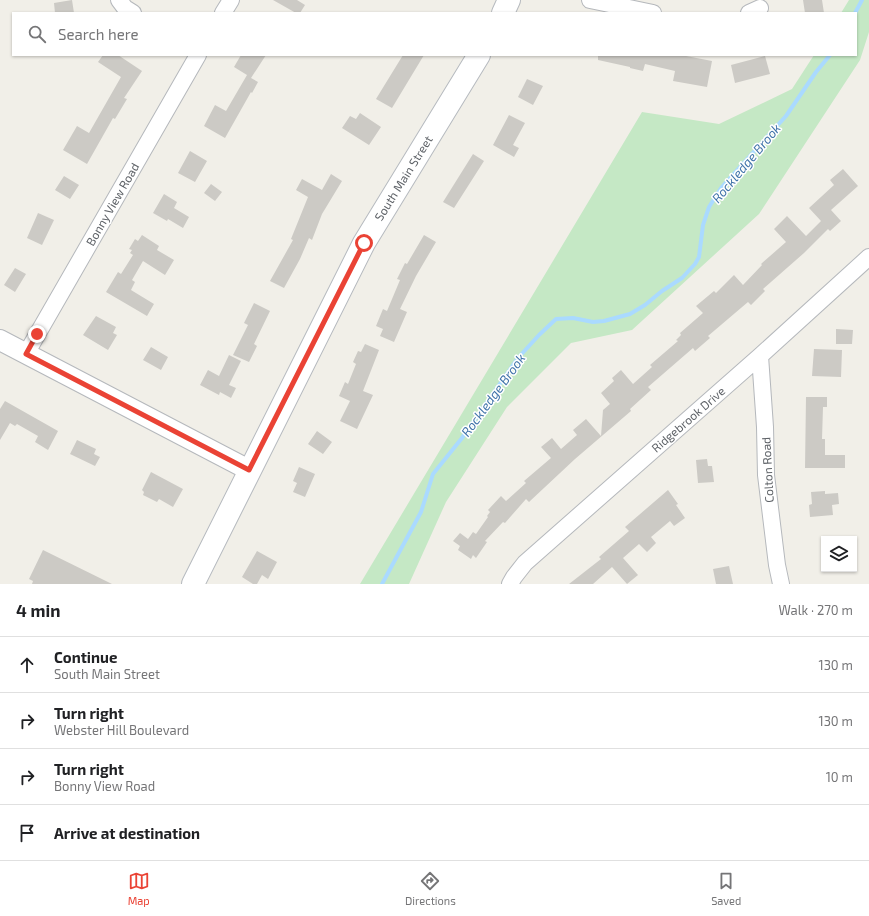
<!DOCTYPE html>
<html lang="en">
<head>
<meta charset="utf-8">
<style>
  body { margin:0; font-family:"Exo 2",sans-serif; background:#f6f6f6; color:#202124 }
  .controls { position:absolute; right:12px; bottom:12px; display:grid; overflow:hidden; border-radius:0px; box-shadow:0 1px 3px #0004 }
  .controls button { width:36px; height:36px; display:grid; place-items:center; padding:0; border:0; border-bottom:1px solid #e0e0e0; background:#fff; color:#202124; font:20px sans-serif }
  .stop { position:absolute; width:12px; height:12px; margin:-9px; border:3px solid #ea4335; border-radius:50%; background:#fff }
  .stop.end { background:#ea4335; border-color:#fff; box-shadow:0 1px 4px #0008 }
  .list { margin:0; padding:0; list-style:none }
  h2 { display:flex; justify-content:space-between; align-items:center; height:52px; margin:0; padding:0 16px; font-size:17px }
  h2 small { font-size:13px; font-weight:400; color:#757577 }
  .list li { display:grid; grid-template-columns:26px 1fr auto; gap:12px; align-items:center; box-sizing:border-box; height:56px; padding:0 16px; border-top:1px solid #e0e0e0 }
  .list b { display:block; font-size:15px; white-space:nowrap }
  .list p { margin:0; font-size:13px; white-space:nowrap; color:#757577 }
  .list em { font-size:13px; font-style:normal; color:#757577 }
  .icon { flex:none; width:22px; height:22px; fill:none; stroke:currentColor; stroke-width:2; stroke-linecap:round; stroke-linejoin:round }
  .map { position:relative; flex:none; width:869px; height:584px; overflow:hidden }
  .search { position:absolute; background:#fff; box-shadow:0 1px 3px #0004; left:12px; right:12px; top:12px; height:44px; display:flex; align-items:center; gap:10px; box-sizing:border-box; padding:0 14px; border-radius:0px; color:#757577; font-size:15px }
  .sheet { height:276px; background:#fff }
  nav { display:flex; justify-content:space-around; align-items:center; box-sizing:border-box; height:56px; border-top:1px solid #e0e0e0; background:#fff; font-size:11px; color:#757577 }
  nav a { display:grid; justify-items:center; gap:2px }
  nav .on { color:#ea4335 }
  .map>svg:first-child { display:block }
</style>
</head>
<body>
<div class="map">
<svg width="869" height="584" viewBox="0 0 869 584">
  <rect width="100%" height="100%" fill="#f1efe8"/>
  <path fill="#c5e8c5" d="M849,0H869V32L860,60L759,214L632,330L571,343L507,407L446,502L409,584H360L642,112L719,124L792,89L814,55H856V13H841Z"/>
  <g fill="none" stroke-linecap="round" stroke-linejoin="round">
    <path stroke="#aadaff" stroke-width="4" d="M855,13L862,0
      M382,584L421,512L433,474L462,438L518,358L539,335L556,319L573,318L593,322L604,321L630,314L645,305L662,291L682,278L695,264L699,257L703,225L709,207L721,188L786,116L816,72L830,55"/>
  </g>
  <path fill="#cccac5" d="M72,0L74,13H55L54,3Z
    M273,0H297L305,5L300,13H296Z
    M803,0H822L824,13H805Z
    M103,55H118L142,71L124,98L127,99L115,119L113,118L87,164L63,150L77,126L89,133L121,77L98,62Z
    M241,55H266L251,78L258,82L252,93L251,92L225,138L204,126L215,105L226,111L247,75L234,67Z
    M403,55H424L392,108L376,99Z
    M598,55H681L712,61L707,87L673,81L675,71L645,64L643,71L630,68V67L598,60Z
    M765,56L770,74L735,83L731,65Z
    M527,79L543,86L533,105L518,97Z
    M360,113L381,127L369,145L342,128L350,116L356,119Z
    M509,115L525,123L513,145L519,148L514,157L493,145Z
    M190,151L207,161L195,182L178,173Z
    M473,154L484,161L454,208L443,202Z
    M843,169L858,186L831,210L841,221L830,231L828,229L804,253L763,289L765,291L751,305L748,302L708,336L710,338L695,351L693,348L648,387L651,390L630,409L631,411L575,459L529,502L526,499L505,523L503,522L485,541L487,542L476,558L473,555L471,559L458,550L460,546L453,541L460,533L468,539L473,532L476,534L488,517L487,516L490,512L488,510L501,496L506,501L526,483L524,481L551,458L541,447L552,438L561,449L577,435L573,430L586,419L601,436L603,410L610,404L601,393L614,381L612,378L621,370L633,384L652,367L650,365L678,341L676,340L681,335L680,333L703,313L696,306L714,291L716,293L734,275L743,285L762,265L761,264L786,242L774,229L787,216L806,236L821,221L809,208L834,185L830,180Z
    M331,174L342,181L322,214L312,240L309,238L300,259L284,288L270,281L293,240L291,239L308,197L296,190L302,179L322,190Z
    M64,176L79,185L70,199L55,190Z
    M211,184L222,192L215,201L204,193Z
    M164,194L177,202L174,208L189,217L183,228L168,219L167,221L153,213Z
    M38,213L54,220L42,245L27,238Z
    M142,235L159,246L157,250L174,260L165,275L143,261L132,280L135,282L131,290L154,304L147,316L106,292L118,272L121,274L133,255L130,253L132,250L129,249L135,239L138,241Z
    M424,235L436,242L416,276L400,309L407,312L394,342L380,336L383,329L376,326L383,309L387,311L400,280L397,279L405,263L407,264Z
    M15,268L26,274L15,292L4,285Z
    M254,303L270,311L254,344L257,346L249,362L233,355L248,325L244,323Z
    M96,316L116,327L113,333L117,335L108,350L83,335Z
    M836,329L853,330L852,344H836Z
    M365,344L379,350L363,391L373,395L357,429L340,421L350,401L339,396L345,382L348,384L356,364L353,362L358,351L361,352Z
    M151,347L168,357L161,370L143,360Z
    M814,349L842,350L841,377L812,376Z
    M229,355L241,361L229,385L236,388L231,398L220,392L219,395L200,385L208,370L219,376Z
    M806,397H827V407H823L822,439H825V455H845V468H805Z
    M5,401L58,431L48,450L35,442L38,436L17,424L15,426L10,423L0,440V409Z
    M317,431L332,442L323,454L308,444Z
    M77,440L96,449L94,454L100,457L95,466L70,454Z
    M707,459L708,466H712L714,482L698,483L696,460Z
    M299,467L315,474L305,497L293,492L297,483L293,481Z
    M151,472L183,489L173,507L159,499L157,502L143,495L144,492L142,490Z
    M668,490L678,504L676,505L685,518L674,526L670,521L651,537L656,543L647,552L639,544L623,558L638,575L627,584L612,567L593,584H569L601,559L599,557L629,531L625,527Z
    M825,491V494L838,493L839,504L832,505L833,515L810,517L809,505L812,504L811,492Z
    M43,550L112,584H32L33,581L29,579Z
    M257,551L277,562L268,579L262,575L257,584H253L242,577Z
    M729,566L733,584H716L713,569Z"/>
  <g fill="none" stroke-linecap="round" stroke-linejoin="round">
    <defs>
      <path id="minor" d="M119,0L125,8L133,13
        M590,0L653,13
        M223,13L231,0
        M749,13L760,8
        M26,354L198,55
        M760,356L765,427L766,475L777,565L781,584
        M510,584L514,577L525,563L760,356L869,257"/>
      <path id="tertiary" d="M0,340L249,470"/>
      <path id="secondary" d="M503,13L509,0
        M193,584L364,243L479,55"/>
    </defs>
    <use href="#minor" stroke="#b5b8bc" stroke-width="18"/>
    <use href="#tertiary" stroke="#b5b8bc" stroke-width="22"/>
    <use href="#secondary" stroke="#b6babf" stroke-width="24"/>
    <use href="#minor" stroke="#fff" stroke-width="16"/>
    <use href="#tertiary" stroke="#fff" stroke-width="20"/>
    <use href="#secondary" stroke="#fff" stroke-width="22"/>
  </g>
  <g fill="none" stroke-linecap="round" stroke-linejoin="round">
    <path stroke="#ea4335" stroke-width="5" d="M37,334L26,354L249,470L364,243"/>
  </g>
  <g text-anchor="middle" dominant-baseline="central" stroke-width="3" stroke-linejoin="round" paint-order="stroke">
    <g font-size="12" fill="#5f6368" stroke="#fff">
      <text transform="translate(403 178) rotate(-58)">South Main Street</text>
      <text transform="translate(112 204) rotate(-60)">Bonny View Road</text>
      <text transform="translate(688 419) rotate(-41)">Ridgebrook Drive</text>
      <text transform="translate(767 470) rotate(-93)">Colton Road</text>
    </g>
    <g font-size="13" font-style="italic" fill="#4174aa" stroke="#fff">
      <text transform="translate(746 163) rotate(-50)">Rockledge Brook</text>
      <text transform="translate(493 395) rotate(-54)">Rockledge Brook</text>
    </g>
  </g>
</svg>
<div class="controls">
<button><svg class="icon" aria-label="layers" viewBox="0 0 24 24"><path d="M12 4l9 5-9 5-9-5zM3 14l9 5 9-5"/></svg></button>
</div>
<div class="stop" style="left:364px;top:243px"></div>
<div class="stop end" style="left:37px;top:334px"></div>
<div class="search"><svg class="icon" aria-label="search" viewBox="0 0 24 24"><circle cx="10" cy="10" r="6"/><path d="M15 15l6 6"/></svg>Search here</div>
</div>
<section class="sheet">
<h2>4 min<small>Walk · 270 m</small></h2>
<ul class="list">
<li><svg class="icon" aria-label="ahead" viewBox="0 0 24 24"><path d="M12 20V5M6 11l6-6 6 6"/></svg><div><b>Continue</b><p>South Main Street</p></div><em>130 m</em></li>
<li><svg class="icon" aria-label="right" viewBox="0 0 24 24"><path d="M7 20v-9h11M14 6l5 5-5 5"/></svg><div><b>Turn right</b><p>Webster Hill Boulevard</p></div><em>130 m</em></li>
<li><svg class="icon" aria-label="right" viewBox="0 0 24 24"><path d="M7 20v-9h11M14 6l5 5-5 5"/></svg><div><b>Turn right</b><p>Bonny View Road</p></div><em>10 m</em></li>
<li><svg class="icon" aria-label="arrive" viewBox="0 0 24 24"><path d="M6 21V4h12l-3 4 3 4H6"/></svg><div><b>Arrive at destination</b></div></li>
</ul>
</section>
<nav>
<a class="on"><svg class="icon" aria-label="map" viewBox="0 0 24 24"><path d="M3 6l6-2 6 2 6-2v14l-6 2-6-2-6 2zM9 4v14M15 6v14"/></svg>Map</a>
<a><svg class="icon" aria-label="directions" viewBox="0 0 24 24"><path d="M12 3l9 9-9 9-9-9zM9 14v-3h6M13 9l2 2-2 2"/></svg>Directions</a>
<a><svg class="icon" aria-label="saved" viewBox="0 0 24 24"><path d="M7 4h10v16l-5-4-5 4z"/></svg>Saved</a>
</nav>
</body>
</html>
